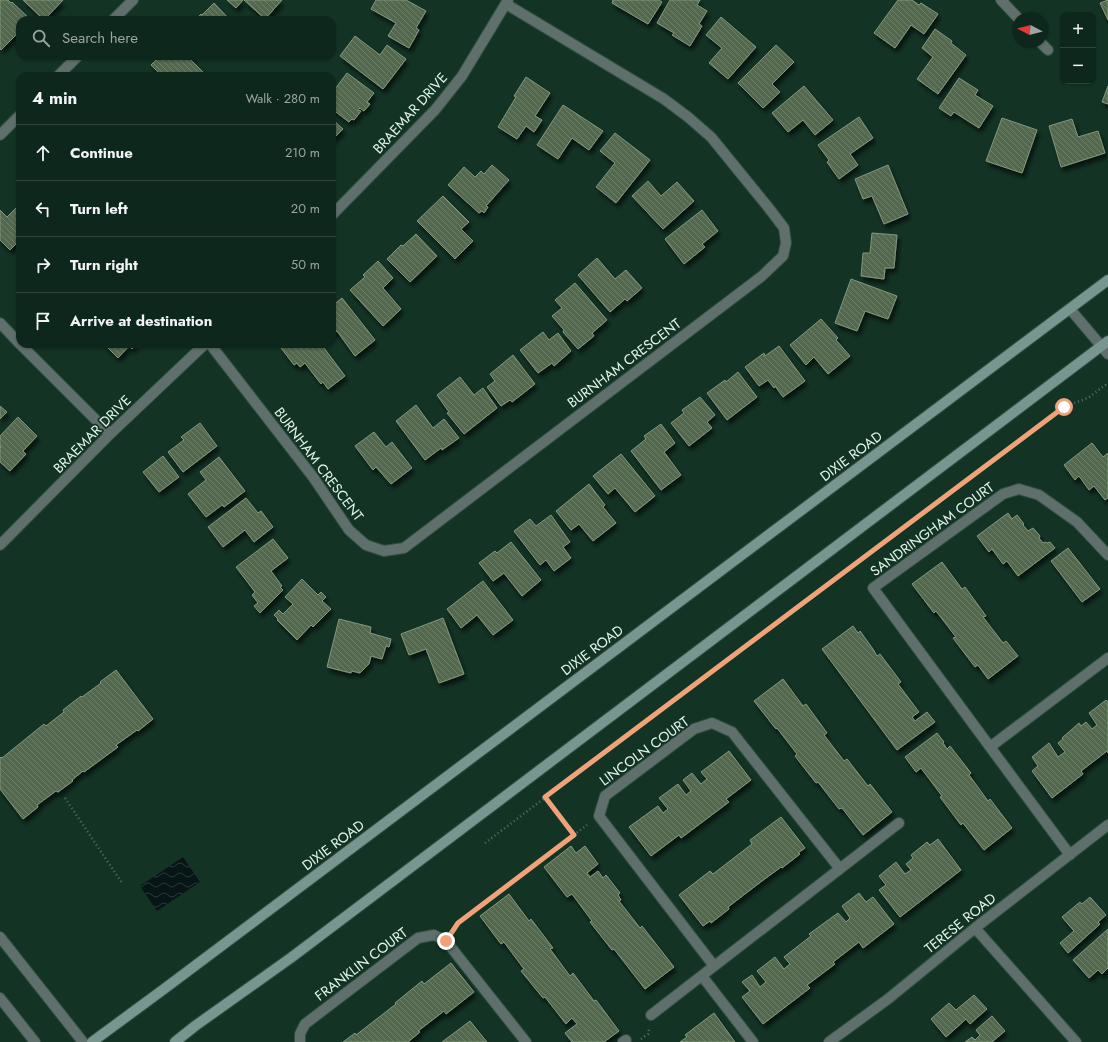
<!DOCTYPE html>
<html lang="en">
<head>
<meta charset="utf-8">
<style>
  body { margin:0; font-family:Jost,sans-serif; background:#1c3329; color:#f1f3f6 }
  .controls { position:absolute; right:12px; top:12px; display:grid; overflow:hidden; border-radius:8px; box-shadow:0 1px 3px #0004 }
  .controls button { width:36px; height:36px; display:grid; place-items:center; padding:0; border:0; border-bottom:1px solid #2e443b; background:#0e271c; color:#f1f3f6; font:20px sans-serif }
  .compass { position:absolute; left:1012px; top:12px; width:36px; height:36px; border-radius:50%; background:#0e271c; box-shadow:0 1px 3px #0004; rotate:277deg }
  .stop { position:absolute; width:12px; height:12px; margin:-9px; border:3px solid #f0a279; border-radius:50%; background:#fff }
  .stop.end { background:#f0a279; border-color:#fff; box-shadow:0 1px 4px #0008 }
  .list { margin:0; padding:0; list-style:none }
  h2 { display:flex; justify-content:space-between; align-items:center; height:52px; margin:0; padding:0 16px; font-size:17px }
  h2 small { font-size:13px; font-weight:400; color:#9ba5a3 }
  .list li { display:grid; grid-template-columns:26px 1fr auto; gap:12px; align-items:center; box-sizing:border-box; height:56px; padding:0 16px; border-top:1px solid #2e443b }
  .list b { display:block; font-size:15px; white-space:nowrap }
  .list em { font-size:13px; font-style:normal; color:#9ba5a3 }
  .icon { flex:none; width:22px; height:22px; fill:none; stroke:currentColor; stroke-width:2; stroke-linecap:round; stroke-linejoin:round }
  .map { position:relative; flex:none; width:1108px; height:1042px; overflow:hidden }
  .search { position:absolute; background:#0e271c; box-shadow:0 1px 3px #0004; left:16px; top:16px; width:320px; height:44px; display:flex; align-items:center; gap:10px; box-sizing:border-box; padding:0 14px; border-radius:12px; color:#9ba5a3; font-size:15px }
  .panel { position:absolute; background:#0e271c; box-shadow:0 1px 3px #0004; left:16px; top:72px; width:320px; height:276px; border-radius:12px }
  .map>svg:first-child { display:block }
</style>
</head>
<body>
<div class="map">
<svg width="1108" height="1042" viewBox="0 0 1108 1042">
  <defs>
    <pattern id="water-waves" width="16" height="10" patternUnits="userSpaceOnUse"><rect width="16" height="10" fill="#071517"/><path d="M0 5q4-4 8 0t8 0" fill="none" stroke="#2b3839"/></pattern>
    <pattern id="building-back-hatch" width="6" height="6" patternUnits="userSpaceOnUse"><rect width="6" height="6" fill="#53684e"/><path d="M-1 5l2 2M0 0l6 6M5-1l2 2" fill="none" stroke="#6b7e68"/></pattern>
    <filter id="shadow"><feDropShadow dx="2.5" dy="4.5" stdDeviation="2" flood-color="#0009"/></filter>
  </defs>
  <rect width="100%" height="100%" fill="#133425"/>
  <path fill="url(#water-waves)" d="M183,857L200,882L157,911L140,886Z"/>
  <path fill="url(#building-back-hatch)" stroke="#83987c" filter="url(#shadow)" d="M0,0H8L11,3L12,2L31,20H20V31L1,50L0,48Z
    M23,0H63L44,20Z
    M227,0H243L236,8Z
    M244,0H282L265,19Z
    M376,0H406L426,11L416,28L419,30L409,48L388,36L396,23L371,9Z
    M613,0H659L662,2L648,24L612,3Z
    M670,0H700L697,5L707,11L699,24L702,26L690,46L672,35L674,33L657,23Z
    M898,0H912L919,5L921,3L938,14L924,34L911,25L895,48L874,33Z
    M1108,0V20L1100,3Z
    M214,3L230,20H195L201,14L202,15Z
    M721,17L756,47L728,79L709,63L722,48L706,35Z
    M935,29L952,41L951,43L966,55L938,94L917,79L933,57L922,48Z
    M355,36L380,55L387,45L406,59L383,89L340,56Z
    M776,45L794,62L772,84L780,92L763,108L738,83Z
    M160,56H195L191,60L207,76H162L151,65Z
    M347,73L374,93L367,102L370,104L364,111L360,108L358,110L361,111L354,120L352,119L349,122L332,109V93Z
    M526,77L550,93L535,116L542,120L534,132L526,126L517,139L498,127L516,97L514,96Z
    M959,78L978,90L975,95L993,106L979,128L954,112L951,116L939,108Z
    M804,86L833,120L815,135L803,120L788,132L772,113Z
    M1108,86V104L1102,102Z
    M563,105L603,131L589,150L572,138L558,159L537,145Z
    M859,117L873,138L850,154L858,165L839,179L827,162L829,160L818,145Z
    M1002,118L1037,130L1022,173L986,161Z
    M332,119L343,129L332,140Z
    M1072,119L1078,137L1098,131L1105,153L1061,167L1049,126Z
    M615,133L650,160L616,203L596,187L615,163L600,151Z
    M492,165L509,180L486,206L488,207L484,213L482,211L479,213L448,185L464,167L475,177L481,171L484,174Z
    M888,165L908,214L884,224L872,196L863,199L855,179Z
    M648,181L661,196L677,182L694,201L663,229L632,196Z
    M443,196L469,222L461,229L473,241L455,259L417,221Z
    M20,204V240L10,250L0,240V210L7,217Z
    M702,210L718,231L702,244L705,247L684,264L665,239Z
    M872,233L897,235L894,268H885L884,279L861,276L863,253H870Z
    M416,234L437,256L410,282L387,259L401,245L403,246Z
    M597,258L615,279L626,270L642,288L627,301L625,299L610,312L578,275Z
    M378,261L393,278L383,288L401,309L383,326L350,290L365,277L363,275Z
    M851,279L897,296L888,319L865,311L857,331L835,323Z
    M575,283L607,320L592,333L594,336L578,349L563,332L564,330L552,316L562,308L555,300Z
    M342,298L375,340L355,356L337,331L332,335V306Z
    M821,319L838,338L836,340L850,356L828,374L814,357L806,365L790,345Z
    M543,332L549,340L558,333L571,351L554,366L552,363L538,373L520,350Z
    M104,344H137L132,349L129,346L118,358Z
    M287,344H321L345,376L328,389L323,382L321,384L305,363L300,367L297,363L294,365L281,348Z
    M779,346L805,381L783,397L775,386L774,388L768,380L759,386L745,367L764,353L765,356Z
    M513,355L535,384L512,402L510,400L501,406L487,387L495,381L490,374Z
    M738,372L757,397L727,420L707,393L725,380L726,382Z
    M460,377L474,395L483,388L497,408L464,434L447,413L449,412L437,395Z
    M700,397L715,415L707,422L712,428L689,446L671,423L684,413L682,410Z
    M416,405L433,428L444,419L459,438L442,450L441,448L425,460L396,421Z
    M0,406L7,412L0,419Z
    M18,417L37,436L23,451L26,454L10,471L0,462V448L1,447L0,446V436Z
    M200,423L217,446L183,472L168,452L184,440L181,437Z
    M661,424L675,443L664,452L681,475L661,490L631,451L646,439L644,436Z
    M374,432L386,447L392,442L412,468L391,484L376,467L373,470L355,446Z
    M1092,443L1103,457L1108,453V498L1105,500L1094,486L1089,490L1079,476L1075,480L1064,465Z
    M621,454L655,496L635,512L615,488L608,494L593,476Z
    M163,456L179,477L159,492L143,472Z
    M219,457L245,491L224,507L222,505L206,517L188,494L206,480L200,472Z
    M589,484L605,505L603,507L616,523L593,541L579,524L571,530L556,511Z
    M246,498L258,513L261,511L273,527L254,542L245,530L223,547L208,527Z
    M1008,513L1012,519L1017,515L1024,524L1023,525L1028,531L1033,528L1040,536L1039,538L1043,543L1045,542L1047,543L1050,542L1055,548L1018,576L1007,561L1003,564L992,549L989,552L977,536Z
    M551,515L570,542L563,547L571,558L554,571L546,560L540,565L514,531L530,519L536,526Z
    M273,539L288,558L271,571L282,586L280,587L283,590L260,613L254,606L258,603L252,595L255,592L236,567Z
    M511,542L541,580L522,596L504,573L493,581L479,563L495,551L497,553Z
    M1068,548L1100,589L1082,602L1051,561Z
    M942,562L962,589L965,587L986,616L983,617L1003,643L1006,641L1018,656L988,679L978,665L975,667L953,638L956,637L936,611L934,613L912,584Z
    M302,579L318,595L321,592L326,597L322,601L331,609L313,627L311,625L297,640L277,620L278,619L274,615L279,610L283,614L293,604L285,597Z
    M483,581L513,620L493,635L477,615L461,628L447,609Z
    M443,618L464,674L439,683L426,649L409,655L401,634Z
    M339,619L371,627L370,633L391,639L389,647L386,646L382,659L371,656L369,664L360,673L352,671L351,673L327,667Z
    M853,626L858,633L860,631L873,649L877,656L880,654L901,682L898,684L919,712L912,717L915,721L927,712L935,722L897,750L822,649Z
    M116,670L153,719L138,731L137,730L116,745L118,747L84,772L83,771L72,780L73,781L58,792L56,791L37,805L38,807L23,819L0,789V758L1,757L2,758L44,724L46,726L64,712L63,710L81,696L82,697L101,683L100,682Z
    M783,679L803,706L806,704L827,733L824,735L844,761L847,759L868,786L870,784L892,812L863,835L842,808L839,809L818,782L816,783L795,756L797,754L777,728L776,729L754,701Z
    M1106,700L1108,702V753L1107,751L1081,771L1083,774L1052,798L1032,771L1038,766L1032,757L1049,743L1058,757L1065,752L1058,743L1063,739L1062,738L1079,723L1081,726L1086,722L1092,729L1097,725L1089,713Z
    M937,733L944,742L943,743L947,749L950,746L971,773L969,775L988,801L990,799L1012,828L984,850L963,823L961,825L940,797L942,796L921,768L916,772L905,757Z
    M729,751L751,780L726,799L729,802L681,838L679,835L651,856L629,827L658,806L663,813L668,809L659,798L678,784L686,795L691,791L683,780L692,773L701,784L707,779L701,772Z
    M781,817L805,848L798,853L800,854L782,868L781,867L762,881L728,907L729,909L711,923L710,921L703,926L679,895L710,871L713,874L752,844L750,840Z
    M938,839L961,870L900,917L879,890L886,885L879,876L896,862L905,874L911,870L906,864L913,858L911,855L927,842L930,845Z
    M571,846L576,853L585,846L598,864L587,873L590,877L598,871L603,878L606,875L620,893L618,895L621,900L619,901L640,928L642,926L674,967L645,989L614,949L612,950L590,922L592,921L572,894L567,897L544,867Z
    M859,893L866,902L873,897L894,924L863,948L859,942L833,962L835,964L807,985L810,988L763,1024L742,997L750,991L742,982L752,975L760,987L766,982L757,971L775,957L784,969L790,964L784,957L811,936L809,934L838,913L846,922L850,918L842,906Z
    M509,894L529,921L531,919L553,948L550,949L570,976L573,973L594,1001L596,1000L619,1031L604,1042H572L565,1033L577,1024L572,1018L566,1024L545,997L543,998L521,971L524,969L504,942L501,944L480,916Z
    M1090,897L1106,915L1098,922L1100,924L1068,953L1060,943L1074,931L1062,917L1080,902L1082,904Z
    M1108,929V968L1102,974L1098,970L1089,978L1073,960Z
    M451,963L474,992L446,1014L444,1011L418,1031L420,1032L408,1042H343L355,1033L356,1035L396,1004L395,1003L422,981L424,984Z
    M974,995L987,1009L970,1024L966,1019L946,1037L931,1019L949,1003L956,1010Z
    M714,1013L735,1042H680L687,1037L685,1035Z
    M992,1016L1005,1031L992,1042H965L972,1037L975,1040L980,1035L976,1030Z
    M470,1021L487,1042H442Z"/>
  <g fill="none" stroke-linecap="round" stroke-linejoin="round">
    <defs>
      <path id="minor" d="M1001,0L1018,18
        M113,20L133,0
        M1040,42L1048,50
        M58,76L78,56
        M0,135L20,115
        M332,215L435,110L462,76L508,0
        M1070,309L1108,354
        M0,323L20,344
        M20,344L110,434
        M210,344L313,477L349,530L366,545L384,551L404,548L762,276L783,256L786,243L784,228L768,207L711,137L688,117L664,99L506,4
        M0,545L110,434L205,344
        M990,747L873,588L1003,494L1019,489L1039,495L1077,522L1108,555
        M1070,855L990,747L1108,658
        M975,928L1076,1042
        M714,966L599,816L605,796L694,729L712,723L732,732L840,869
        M702,976L753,1042
        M651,1015L899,823
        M300,1042V1034L305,1024L418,938L434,935L446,941L526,1042
        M623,1042L626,1040
        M829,1042L888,999L975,928L1108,825"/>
      <path id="tertiary" d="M0,937L83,1042
        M0,998L35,1042"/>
      <path id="secondary" d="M92,1042L164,989L1108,280
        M175,1042L195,1026L292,957L1108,341"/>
    </defs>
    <use href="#minor" stroke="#304f41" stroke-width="12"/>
    <use href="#tertiary" stroke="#304f41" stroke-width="12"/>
    <use href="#secondary" stroke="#304f41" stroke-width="12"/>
    <path stroke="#587466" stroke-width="2.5" stroke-dasharray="1 3" stroke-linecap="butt" d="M545,797L574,835
      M65,798L122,883
      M485,843L1063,407L1088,398L1108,383
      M455,929L458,923L587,825
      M641,1039L648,1034L649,1029"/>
    <use href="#minor" stroke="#5e6f6c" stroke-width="10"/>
    <use href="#tertiary" stroke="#5e6f6c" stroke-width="10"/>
    <use href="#secondary" stroke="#799590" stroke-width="10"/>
  </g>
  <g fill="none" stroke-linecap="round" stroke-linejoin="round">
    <path stroke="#f0a279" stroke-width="5" d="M446,941L458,923L574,835L545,797L1064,407"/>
  </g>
  <g text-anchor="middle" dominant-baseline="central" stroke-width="3.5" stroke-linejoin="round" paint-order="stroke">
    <g font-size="14" fill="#e2f5ea" stroke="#133425">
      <text transform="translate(410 113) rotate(-48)">BRAEMAR DRIVE</text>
      <text transform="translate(624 363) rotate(-37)">BURNHAM CRESCENT</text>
      <text transform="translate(92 434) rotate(-45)">BRAEMAR DRIVE</text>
      <text transform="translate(851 456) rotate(-37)">DIXIE ROAD</text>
      <text transform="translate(319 464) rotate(53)">BURNHAM CRESCENT</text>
      <text transform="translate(932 529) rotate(-36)">SANDRINGHAM COURT</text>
      <text transform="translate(592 650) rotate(-37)">DIXIE ROAD</text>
      <text transform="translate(644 751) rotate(-36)">LINCOLN COURT</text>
      <text transform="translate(333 845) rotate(-37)">DIXIE ROAD</text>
      <text transform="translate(960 923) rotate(-39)">TERESE ROAD</text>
      <text transform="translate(361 964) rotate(-37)">FRANKLIN COURT</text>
    </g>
  </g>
</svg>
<div class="controls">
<button>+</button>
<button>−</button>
</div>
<svg class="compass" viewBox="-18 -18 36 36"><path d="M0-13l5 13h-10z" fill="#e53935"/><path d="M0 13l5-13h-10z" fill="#9ba5a3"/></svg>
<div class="stop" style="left:1064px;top:407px"></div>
<div class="stop end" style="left:446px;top:941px"></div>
<div class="search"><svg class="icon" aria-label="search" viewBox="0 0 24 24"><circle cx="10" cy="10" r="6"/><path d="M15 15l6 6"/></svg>Search here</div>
<section class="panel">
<h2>4 min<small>Walk · 280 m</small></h2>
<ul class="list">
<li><svg class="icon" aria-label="ahead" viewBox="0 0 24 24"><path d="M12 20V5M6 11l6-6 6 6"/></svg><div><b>Continue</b></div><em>210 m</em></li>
<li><svg class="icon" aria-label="left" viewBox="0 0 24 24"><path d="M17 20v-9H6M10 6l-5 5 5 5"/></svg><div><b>Turn left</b></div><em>20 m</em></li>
<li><svg class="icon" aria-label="right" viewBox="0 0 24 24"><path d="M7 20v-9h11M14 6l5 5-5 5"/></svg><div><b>Turn right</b></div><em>50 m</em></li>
<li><svg class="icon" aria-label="arrive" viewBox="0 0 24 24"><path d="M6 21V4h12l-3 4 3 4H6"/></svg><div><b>Arrive at destination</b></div></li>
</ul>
</section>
</div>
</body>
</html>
